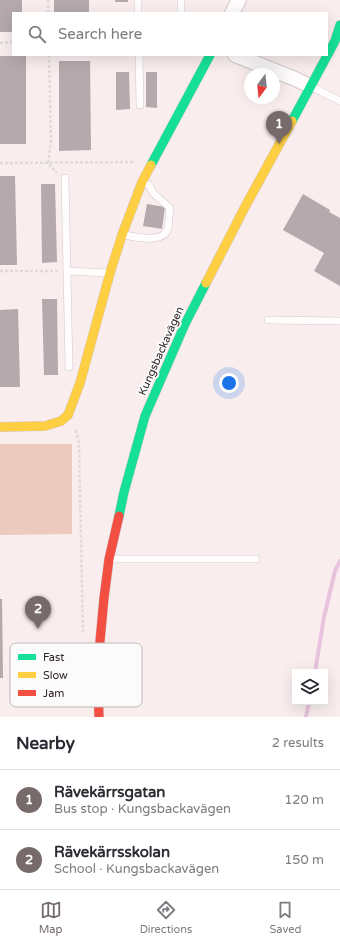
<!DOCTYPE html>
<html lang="en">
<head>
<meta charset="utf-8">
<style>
  body { margin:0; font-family:"Varela Round",sans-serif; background:#f2f2f3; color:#2b2b33 }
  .controls { position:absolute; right:12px; bottom:12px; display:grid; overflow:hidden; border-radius:0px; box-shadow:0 4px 16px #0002 }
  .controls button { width:36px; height:36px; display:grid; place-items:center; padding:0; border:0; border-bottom:1px solid #e1e1e2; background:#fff; color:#2b2b33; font:20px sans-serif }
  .compass { position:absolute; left:244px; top:68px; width:36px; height:36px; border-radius:50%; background:#fff; box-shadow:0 4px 16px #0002; rotate:195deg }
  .you { position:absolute; left:229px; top:383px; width:14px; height:14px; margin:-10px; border:3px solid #fff; border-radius:50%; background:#1a73e8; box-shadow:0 0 0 6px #1a73e833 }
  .badge { display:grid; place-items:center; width:26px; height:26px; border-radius:50%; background:#766a6b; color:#fff; font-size:13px; font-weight:700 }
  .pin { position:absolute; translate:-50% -33px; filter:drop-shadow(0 1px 2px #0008) }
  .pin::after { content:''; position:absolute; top:21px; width:14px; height:12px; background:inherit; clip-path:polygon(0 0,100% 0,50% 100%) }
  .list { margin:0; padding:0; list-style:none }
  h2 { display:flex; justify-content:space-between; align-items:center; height:52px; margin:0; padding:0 16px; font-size:17px }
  h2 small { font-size:13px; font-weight:400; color:#7c7c81 }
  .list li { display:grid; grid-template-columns:26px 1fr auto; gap:12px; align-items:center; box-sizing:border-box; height:60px; padding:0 16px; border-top:1px solid #e1e1e2 }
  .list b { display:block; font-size:15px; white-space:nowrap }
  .list p { margin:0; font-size:13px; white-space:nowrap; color:#7c7c81 }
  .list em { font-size:13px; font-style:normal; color:#7c7c81 }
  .icon { flex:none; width:22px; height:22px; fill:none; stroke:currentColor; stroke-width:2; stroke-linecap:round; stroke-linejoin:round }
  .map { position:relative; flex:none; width:340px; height:717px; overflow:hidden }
  .search { position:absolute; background:#fff; box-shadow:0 4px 16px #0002; left:12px; right:12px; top:12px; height:44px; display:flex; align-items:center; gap:10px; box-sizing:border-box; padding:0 14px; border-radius:0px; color:#7c7c81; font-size:15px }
  .sheet { height:172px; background:#fff }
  nav { display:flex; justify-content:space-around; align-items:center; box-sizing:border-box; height:56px; border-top:1px solid #e1e1e2; background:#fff; font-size:11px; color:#7c7c81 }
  nav a { display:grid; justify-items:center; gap:2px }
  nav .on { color:#766a6b }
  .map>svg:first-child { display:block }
</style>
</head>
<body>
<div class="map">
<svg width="340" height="717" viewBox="0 0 340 717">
  <rect width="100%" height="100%" fill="#f9edee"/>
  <path fill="#eccabd" d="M0,444H72V534L0,535Z"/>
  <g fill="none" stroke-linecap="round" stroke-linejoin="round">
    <path stroke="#e8c3dd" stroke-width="4" d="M315,672L324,617L335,571L340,561
      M306,717L309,702"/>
  </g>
  <path fill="#b4a9ac" d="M0,0H22V13H13V32H0Z
    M54,0H89V13H54Z
    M115,0H128V2H115Z
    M0,56H26V144H0Z
    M59,61H90L91,150L59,151Z
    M116,72H129L130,109L116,110Z
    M146,72H157V108L146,107Z
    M0,176H15L17,265H0Z
    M41,184H55L57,262L42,263Z
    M303,194L330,210L329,212L340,218V286L314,271L324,253L283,230Z
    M147,204L165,207L162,229L143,226Z
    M42,299H57L58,375H44Z
    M18,309L20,387H0V310Z
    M0,599H2L3,678H0Z"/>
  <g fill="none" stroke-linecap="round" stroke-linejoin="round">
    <defs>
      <path id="lane" d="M138,0V13
        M181,0V13
        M139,55L140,105
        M312,87L340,101
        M65,178L69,367
        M124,235C136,237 164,244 168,228C169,221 169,214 170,208L153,193L149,185L144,183
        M67,271L108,273
        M268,320L340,321
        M110,559H256"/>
      <path id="street" d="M232,13L239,0
        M235,55L293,78L310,86"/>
      <path id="fast" d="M292,121L335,41L340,25
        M151,165L210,55
        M119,516L124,492L145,416L185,324L206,283"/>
      <path id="slow" d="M206,283L246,205L292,121
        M0,427L45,426L61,421L68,415L80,383L110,273L122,235L142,182L151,165"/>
      <path id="jam" d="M99,717L98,684L100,641L104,598L109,559L119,516"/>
    </defs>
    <use href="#lane" stroke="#d4c8c9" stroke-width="8"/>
    <use href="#street" stroke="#d4c8c9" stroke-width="16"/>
    <use href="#fast" stroke="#d4c8c9" stroke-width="10"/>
    <use href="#slow" stroke="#d4c8c9" stroke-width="10"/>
    <use href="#jam" stroke="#d4c8c9" stroke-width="10"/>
    <path stroke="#e0dbdb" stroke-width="2.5" stroke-dasharray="3 2" stroke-linecap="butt" d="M48,0V13
      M0,43L13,42
      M49,55L51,142L48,163L57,173
      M0,163L134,162
      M0,271H58
      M76,430L79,443L83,634"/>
    <use href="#lane" stroke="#fefcfc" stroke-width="7"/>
    <use href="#street" stroke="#fefcfc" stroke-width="14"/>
    <use href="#fast" stroke="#16e098" stroke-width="9"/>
    <use href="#slow" stroke="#ffcf43" stroke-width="9"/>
    <use href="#jam" stroke="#f24e42" stroke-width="9"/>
  </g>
  <g text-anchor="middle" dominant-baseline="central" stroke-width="4" stroke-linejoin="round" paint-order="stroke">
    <g font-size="11" fill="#302324" stroke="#fbfbfb">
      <text transform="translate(161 351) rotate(-66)">Kungsbackavägen</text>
    </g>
  </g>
  <rect x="10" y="643" width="132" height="64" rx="6" fill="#fbfbfb" stroke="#bebaba" stroke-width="1"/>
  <rect x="18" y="654" width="18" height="6" fill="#16e098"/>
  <rect x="18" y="672" width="18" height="6" fill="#ffcf43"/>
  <rect x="18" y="690" width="18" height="6" fill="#f24e42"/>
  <g font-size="11" fill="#302324">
    <text x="43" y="661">Fast</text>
    <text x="43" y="679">Slow</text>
    <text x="43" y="697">Jam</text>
  </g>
</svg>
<div class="controls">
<button><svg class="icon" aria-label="layers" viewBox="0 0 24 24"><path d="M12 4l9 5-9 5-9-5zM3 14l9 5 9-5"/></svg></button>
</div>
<svg class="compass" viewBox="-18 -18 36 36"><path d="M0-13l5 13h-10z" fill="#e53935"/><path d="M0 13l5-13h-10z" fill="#7c7c81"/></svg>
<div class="you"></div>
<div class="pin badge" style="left:279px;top:144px">1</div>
<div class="pin badge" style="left:38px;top:629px">2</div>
<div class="search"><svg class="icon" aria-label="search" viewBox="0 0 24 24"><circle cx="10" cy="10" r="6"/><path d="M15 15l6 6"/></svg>Search here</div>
</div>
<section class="sheet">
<h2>Nearby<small>2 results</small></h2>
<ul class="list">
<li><span class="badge">1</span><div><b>Rävekärrsgatan</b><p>Bus stop · Kungsbackavägen</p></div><em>120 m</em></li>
<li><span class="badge">2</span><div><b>Rävekärrsskolan</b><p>School · Kungsbackavägen</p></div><em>150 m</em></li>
</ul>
</section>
<nav>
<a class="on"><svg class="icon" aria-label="map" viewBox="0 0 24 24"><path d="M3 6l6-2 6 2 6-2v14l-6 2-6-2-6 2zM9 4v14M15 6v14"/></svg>Map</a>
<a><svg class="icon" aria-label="directions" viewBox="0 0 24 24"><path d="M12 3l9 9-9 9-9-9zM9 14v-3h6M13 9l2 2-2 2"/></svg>Directions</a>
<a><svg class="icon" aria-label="saved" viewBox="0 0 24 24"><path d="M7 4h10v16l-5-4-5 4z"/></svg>Saved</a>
</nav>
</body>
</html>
